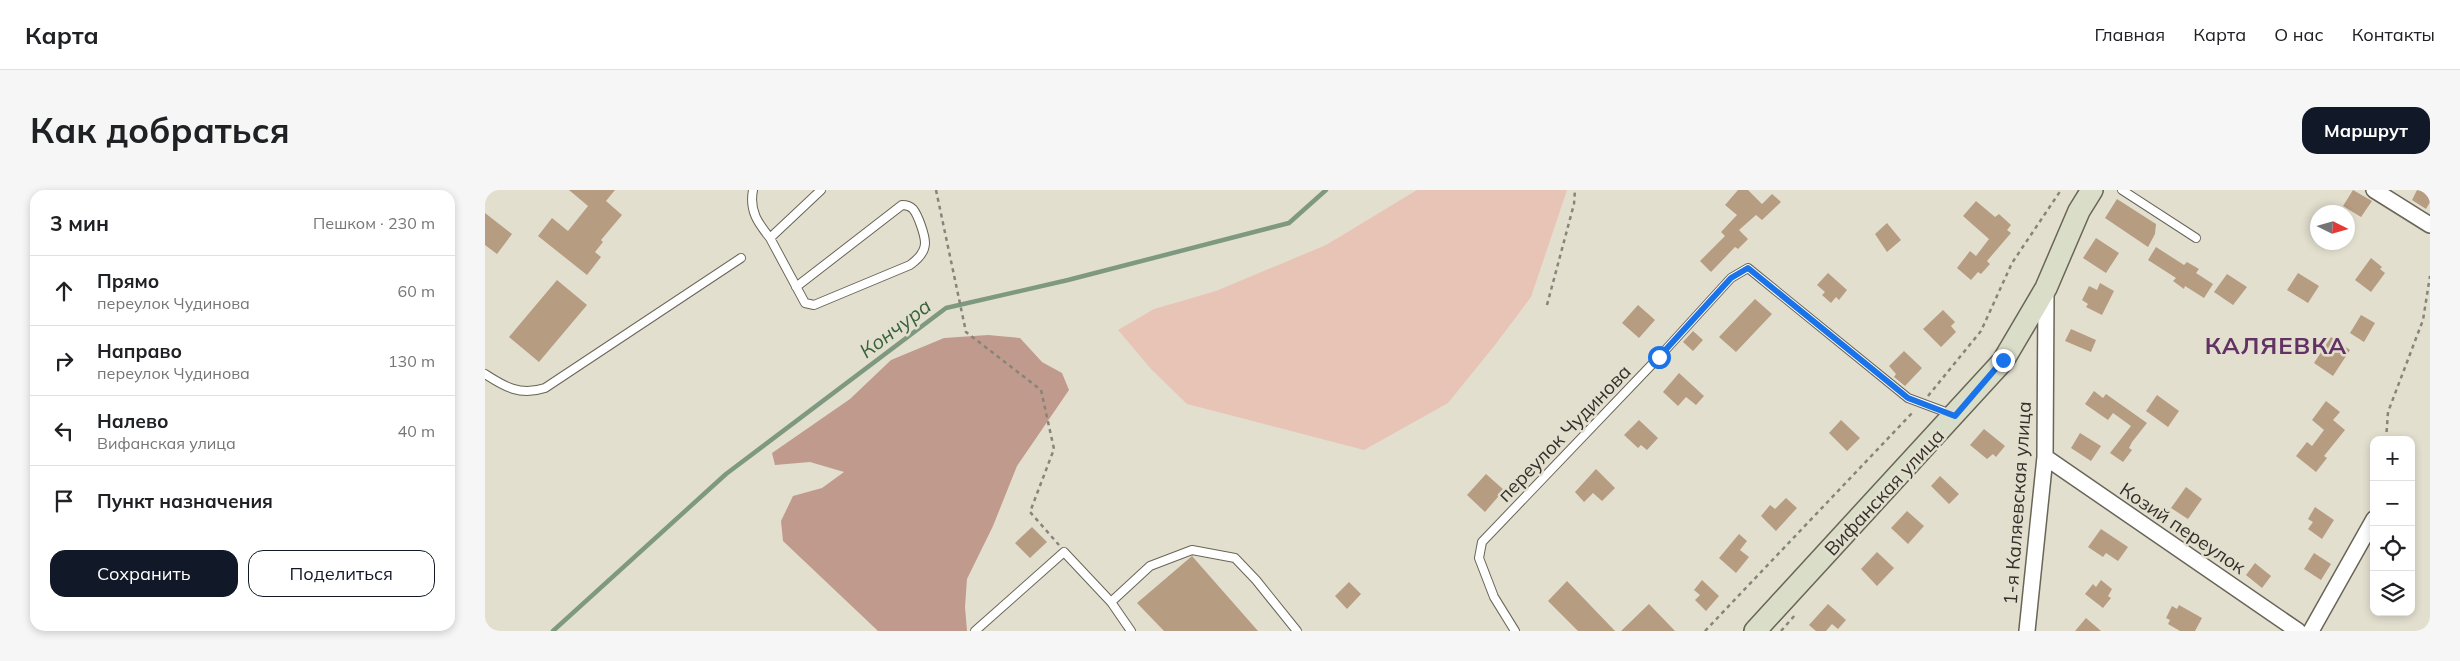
<!DOCTYPE html>
<html lang="ru">
<head>
<meta charset="utf-8">
<style>
  body { margin:0; font-family:Mulish,sans-serif; background:#f6f6f6; color:#202124 }
  .controls { position:absolute; right:15px; bottom:15px; display:grid; overflow:hidden; border-radius:10px; box-shadow:0 2px 8px #0003 }
  .controls button { width:45px; height:45px; display:grid; place-items:center; padding:0; border:0; border-bottom:1px solid #e0e0e0; background:#fff; color:#202124; font:25px sans-serif }
  .compass { position:absolute; left:1825px; top:15px; width:45px; height:45px; border-radius:50%; background:#fff; box-shadow:0 2px 8px #0003; rotate:95deg }
  .stop { position:absolute; width:15px; height:15px; margin:-11px; border:4px solid #1a73e8; border-radius:50%; background:#fff }
  .stop.end { background:#1a73e8; border-color:#fff; box-shadow:0 1px 5px #0008 }
  .list { margin:0; padding:0; list-style:none }
  h2 { display:flex; justify-content:space-between; align-items:center; height:65px; margin:0; padding:0 20px; font-size:21px }
  h2 small { font-size:16px; font-weight:400; color:#757577 }
  .list li { display:grid; grid-template-columns:32px 1fr auto; gap:15px; align-items:center; box-sizing:border-box; height:70px; padding:0 20px; border-top:1px solid #e0e0e0 }
  .list b { display:block; font-size:19px; white-space:nowrap }
  .list p { margin:0; font-size:16px; white-space:nowrap; color:#757577 }
  .list em { font-size:16px; font-style:normal; color:#757577 }
  .actions { display:flex; gap:10px; padding:15px 20px }
  .actions a { flex:1; padding:11px 0; border:1px solid #111827; border-radius:15px; text-align:center; font-size:18px; color:#111827 }
  .actions .main { background:#111827; color:#fff }
  .icon { flex:none; width:28px; height:28px; fill:none; stroke:currentColor; stroke-width:2; stroke-linecap:round; stroke-linejoin:round }
  .map { position:relative; flex:none; width:1945px; height:441px; overflow:hidden; border-radius:15px }
  header { display:flex; align-items:center; gap:30px; box-sizing:border-box; height:70px; padding:0 25px; background:#fff; border-bottom:1px solid #e0e0e0 }
  header strong { font-size:24px }
  nav { display:flex; gap:28px; margin-inline-start:auto; font-size:18px }
  .intro { display:flex; align-items:center; justify-content:space-between; box-sizing:border-box; height:120px; padding:0 30px }
  h1 { margin:0; font-size:35px }
  .button { padding:12px 22px; border-radius:15px; background:#111827; color:#fff; font-size:18px; font-weight:700 }
  main { display:flex; gap:30px; padding:0 30px }
  aside { flex:1; background:#fff; border-radius:15px; box-shadow:0 2px 8px #0003 }
  .map>svg:first-child { display:block }
</style>
</head>
<body>
<header>
<strong>Карта</strong>
<nav><a>Главная</a><a>Карта</a><a>О нас</a><a>Контакты</a></nav>
</header>
<div class="intro"><h1>Как добраться</h1><a class="button">Маршрут</a></div>
<main>
<aside>
<h2>3 мин<small>Пешком · 230 m</small></h2>
<ul class="list">
<li><svg class="icon" aria-label="ahead" viewBox="0 0 24 24"><path d="M12 20V5M6 11l6-6 6 6"/></svg><div><b>Прямо</b><p>переулок Чудинова</p></div><em>60 m</em></li>
<li><svg class="icon" aria-label="right" viewBox="0 0 24 24"><path d="M7 20v-9h11M14 6l5 5-5 5"/></svg><div><b>Направо</b><p>переулок Чудинова</p></div><em>130 m</em></li>
<li><svg class="icon" aria-label="left" viewBox="0 0 24 24"><path d="M17 20v-9H6M10 6l-5 5 5 5"/></svg><div><b>Налево</b><p>Вифанская улица</p></div><em>40 m</em></li>
<li><svg class="icon" aria-label="arrive" viewBox="0 0 24 24"><path d="M6 21V4h12l-3 4 3 4H6"/></svg><div><b>Пункт назначения</b></div></li>
</ul>
<div class="actions"><a class="main">Сохранить</a><a>Поделиться</a></div>
</aside>
<div class="map">
<svg width="1945" height="441" viewBox="0 0 1945 441">
  <rect width="100%" height="100%" fill="#e3dfcf"/>
  <path fill="#e7c4b6" d="M932,0H1082L1046,107L1010,155L963,213L879,260L702,214L666,179L633,140L669,119L731,101L841,55Z"/>
  <path fill="#c09b8d" d="M503,145L535,148L557,172L577,183L584,200L532,276L508,336L482,389L480,417L482,441H393L298,351L296,331L308,306L337,298L359,282L325,272L290,275L287,263L365,209L406,170L459,148Z"/>
  <g fill="none" stroke-linecap="round" stroke-linejoin="round">
    <path stroke="#7e997f" stroke-width="4.5" d="M68,441L241,284L461,118L583,90L804,33L841,0"/>
  </g>
  <path fill="#b69c81" d="M84,0H130L121,11L137,25L116,50L118,52L110,62L116,67L102,85L53,46L67,28L83,41L103,16Z
    M1253,0H1263L1277,14L1287,4L1296,12L1277,30L1271,25L1254,40L1263,49L1253,59L1250,57L1226,82L1215,71L1240,46L1236,42L1252,25L1240,15Z
    M1868,0L1887,11L1876,27L1858,16Z
    M1932,0H1945V12L1941,19L1927,10Z
    M1632,9L1671,34L1670,44L1663,57L1620,28Z
    M1491,11L1510,27L1514,24L1526,35L1522,40L1526,43L1502,71L1505,74L1496,84L1493,82L1486,90L1472,78L1485,61L1491,66L1504,49L1478,26Z
    M0,23L27,44L12,64L0,55Z
    M1402,33L1416,50L1402,62L1390,44Z
    M1611,48L1634,63L1621,83L1598,68Z
    M1671,57L1699,75L1702,72L1714,79L1711,83L1728,94L1719,108L1700,96L1699,99L1688,91L1691,88L1663,70Z
    M1886,68L1897,77L1895,79L1900,83L1886,102L1870,90Z
    M1343,83L1362,100L1354,110L1351,107L1346,113L1337,105L1340,102L1332,95Z
    M1813,83L1834,96L1823,113L1802,100Z
    M1742,84L1762,97L1748,115L1729,102Z
    M72,90L102,115L54,172L24,147Z
    M1615,93L1629,101L1617,125L1601,117L1603,114L1597,110L1604,96L1612,100Z
    M1270,109L1287,124L1251,162L1234,147Z
    M1153,115L1170,130L1154,148L1137,133Z
    M1458,120L1470,132L1466,136L1471,142L1456,157L1438,139Z
    M1876,125L1890,133L1879,152L1865,143Z
    M1586,139L1611,150L1606,162L1580,151Z
    M1208,141L1218,150L1208,161L1198,152Z
    M1846,147L1865,160L1848,186L1829,173Z
    M1419,161L1437,178L1420,196L1409,187L1411,184L1404,176Z
    M1194,183L1219,206L1211,215L1201,207L1193,216L1178,202Z
    M1609,201L1618,208L1621,204L1662,233L1647,252L1644,258L1647,260L1638,272L1625,263L1646,236L1628,223L1623,230L1600,214Z
    M1672,205L1694,221L1683,237L1661,221Z
    M1841,211L1855,222L1848,230L1860,240L1839,266L1842,268L1831,282L1811,266L1822,252L1827,256L1839,240L1827,230Z
    M1154,230L1173,248L1162,260L1156,255L1153,258L1139,245Z
    M1356,230L1375,248L1362,261L1344,243Z
    M1499,239L1520,256L1511,267L1508,264L1502,269L1485,255Z
    M1595,243L1616,256L1606,271L1586,258Z
    M1111,279L1130,298L1117,311L1108,303L1099,312L1090,302Z
    M1001,284L1019,300L1000,322L982,305Z
    M1455,286L1474,304L1464,314L1446,296Z
    M1701,297L1717,309L1703,329L1686,318Z
    M1301,308L1312,318L1291,341L1276,326L1285,315L1290,319Z
    M1830,317L1849,330L1837,349L1823,339L1828,332L1823,329Z
    M1422,321L1439,336L1423,354L1406,338Z
    M547,337L562,352L545,368L530,353Z
    M1616,339L1643,357L1633,371L1621,363L1618,367L1603,357Z
    M1254,344L1262,351L1255,360L1264,367L1251,383L1234,368Z
    M1392,362L1409,378L1392,396L1376,379Z
    M1829,363L1846,374L1836,390L1819,379Z
    M707,366L773,441H679L652,413Z
    M1770,373L1786,386L1777,398L1761,385Z
    M1217,390L1234,406L1221,421L1210,410L1215,405L1209,400Z
    M1616,390L1627,399L1623,406L1626,408L1618,418L1600,404L1608,394L1611,397Z
    M1082,391L1130,441H1093L1063,411Z
    M864,392L876,404L862,419L850,406Z
    M1164,414L1190,441H1136Z
    M1343,414L1361,430L1353,439L1347,434L1341,441H1331L1324,435Z
    M1694,415L1717,428L1710,441H1695L1683,434L1685,430L1681,428L1687,416L1692,419Z
    M1601,428L1616,441H1590Z"/>
  <g fill="none" stroke-linecap="round" stroke-linejoin="round">
    <defs>
      <path id="service" d="M268,0C264,21 273,33 285,48
        M1637,0L1711,48
        M311,97L417,15C422,15 425,16 428,19C433,25 440,45 440,53C440,63 432,70 425,75L329,115L320,113L285,48L336,0
        M0,184C20,197 35,206 60,198L256,68
        M626,412L665,376L707,360L750,368L771,390L812,441
        M490,441L579,362L626,412L646,441
        M1030,441L1009,407L994,368L997,352L1174,167L1246,88L1263,78L1423,208L1466,224"/>
      <path id="minor" d="M1889,0L1945,35
        M1560,267L1813,441
        M1542,441L1560,267L1561,101
        M1826,441L1889,329"/>
      <path id="secondary" d="M1270,441L1518,171L1561,98L1594,21L1607,0"/>
    </defs>
    <use href="#service" stroke="#696557" stroke-width="10"/>
    <use href="#minor" stroke="#696557" stroke-width="18"/>
    <use href="#secondary" stroke="#696557" stroke-width="24"/>
    <path stroke="#878479" stroke-width="2.5" stroke-dasharray="4 4" stroke-linecap="butt" d="M451,0L481,142L556,200L569,259L545,322L574,355
      M1062,115L1089,14L1090,0
      M1443,206L1496,141L1527,73L1576,0
      M1901,250L1903,222L1938,130L1945,86
      M1220,441L1429,221
      M1296,441L1310,425"/>
    <use href="#service" stroke="#fff" stroke-width="8"/>
    <use href="#minor" stroke="#fff" stroke-width="15"/>
    <use href="#secondary" stroke="#dadec9" stroke-width="21"/>
  </g>
  <g fill="none" stroke-linecap="round" stroke-linejoin="round">
    <path stroke="#1a73e8" stroke-width="6" d="M1174,167L1246,88L1263,78L1423,208L1470,226L1518,170"/>
  </g>
  <g text-anchor="middle" dominant-baseline="central" stroke-width="5" stroke-linejoin="round" paint-order="stroke">
    <g font-size="19" fill="#32302a" stroke="#e3dfcf">
      <text transform="translate(1079 243) rotate(-46)">переулок Чудинова</text>
      <text transform="translate(1399 302) rotate(-47)">Вифанская улица</text>
      <text transform="translate(1532 313) rotate(-86)">1-я Каляевская улица</text>
      <text transform="translate(1698 338) rotate(34)">Козий переулок</text>
    </g>
    <g font-size="20" font-style="italic" fill="#38623b" stroke="#e3dfcf">
      <text transform="translate(410 138) rotate(-37)">Кончура</text>
    </g>
    <g font-size="24" font-weight="bold" letter-spacing="1" fill="#623265" stroke="#e3dfcf">
      <text x="1791" y="155">КАЛЯЕВКА</text>
    </g>
  </g>
</svg>
<div class="controls">
<button>+</button>
<button>−</button>
<button><svg class="icon" aria-label="locate" viewBox="0 0 24 24"><circle cx="12" cy="12" r="6"/><path d="M12 2v4M12 18v4M2 12h4M18 12h4"/></svg></button>
<button><svg class="icon" aria-label="layers" viewBox="0 0 24 24"><path d="M12 4l9 5-9 5-9-5zM3 14l9 5 9-5"/></svg></button>
</div>
<svg class="compass" viewBox="-18 -18 36 36"><path d="M0-13l5 13h-10z" fill="#e53935"/><path d="M0 13l5-13h-10z" fill="#757577"/></svg>
<div class="stop" style="left:1174px;top:167px"></div>
<div class="stop end" style="left:1518px;top:170px"></div>
</div>
</main>
</body>
</html>
